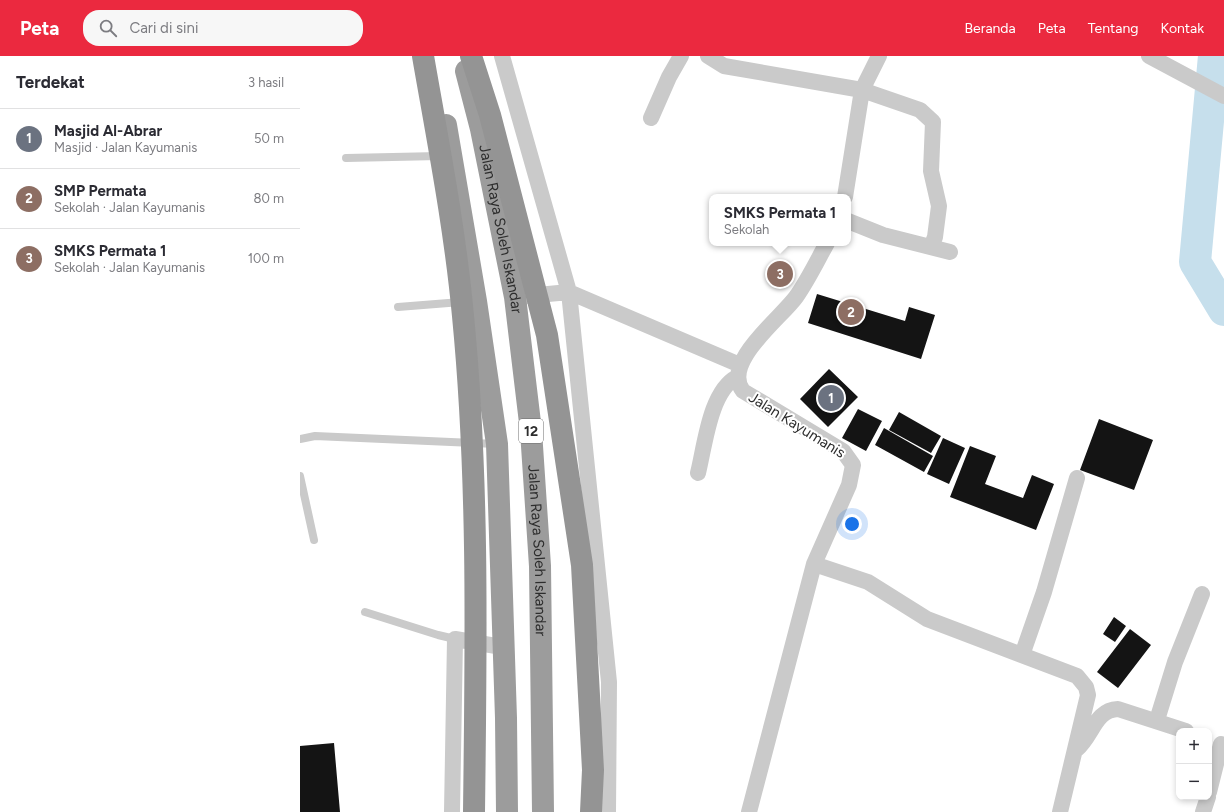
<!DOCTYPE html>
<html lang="id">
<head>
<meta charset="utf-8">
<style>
  body { margin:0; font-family:Figtree,sans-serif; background:#f7f7f7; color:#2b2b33 }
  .controls { position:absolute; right:12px; bottom:12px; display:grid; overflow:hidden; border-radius:8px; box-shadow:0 2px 6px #0003 }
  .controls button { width:36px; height:36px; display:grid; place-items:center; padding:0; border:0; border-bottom:1px solid #e1e1e2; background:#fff; color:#2b2b33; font:20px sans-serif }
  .you { position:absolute; left:552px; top:468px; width:14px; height:14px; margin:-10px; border:3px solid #fff; border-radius:50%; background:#1a73e8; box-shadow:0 0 0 6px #1a73e833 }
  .badge { display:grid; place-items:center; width:26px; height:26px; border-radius:50%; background:#eb293f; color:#fff; font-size:13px; font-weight:700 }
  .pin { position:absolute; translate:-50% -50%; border:2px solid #fff; box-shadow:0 1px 4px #0006 }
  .popup { position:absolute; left:409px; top:138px; width:142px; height:52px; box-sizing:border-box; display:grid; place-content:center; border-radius:8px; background:#fff; filter:drop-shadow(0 1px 3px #0005); font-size:13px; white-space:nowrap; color:#7c7c81 }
  .popup b { font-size:15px; color:#2b2b33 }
  .popup::after { content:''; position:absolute; left:50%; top:100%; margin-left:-8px; border:8px solid transparent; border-top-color:#fff }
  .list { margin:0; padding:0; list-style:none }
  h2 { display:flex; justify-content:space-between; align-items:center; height:52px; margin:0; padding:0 16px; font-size:17px }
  h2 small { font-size:13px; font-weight:400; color:#7c7c81 }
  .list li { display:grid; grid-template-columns:26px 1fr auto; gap:12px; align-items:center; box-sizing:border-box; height:60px; padding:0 16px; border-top:1px solid #e1e1e2 }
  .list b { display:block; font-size:15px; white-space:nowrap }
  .list p { margin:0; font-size:13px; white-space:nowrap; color:#7c7c81 }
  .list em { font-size:13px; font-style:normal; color:#7c7c81 }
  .icon { flex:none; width:22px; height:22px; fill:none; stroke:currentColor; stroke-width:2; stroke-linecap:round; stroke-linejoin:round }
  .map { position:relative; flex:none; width:924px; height:756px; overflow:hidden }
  header { display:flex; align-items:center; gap:24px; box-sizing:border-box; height:56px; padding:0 20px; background:#eb293f; color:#fff }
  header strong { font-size:19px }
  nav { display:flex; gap:22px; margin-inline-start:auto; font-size:14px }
  .search { width:280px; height:36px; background:#f7f7f7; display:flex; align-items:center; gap:10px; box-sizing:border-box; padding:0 14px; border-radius:16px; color:#7c7c81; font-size:15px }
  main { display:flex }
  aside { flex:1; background:#fff }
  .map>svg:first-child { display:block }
</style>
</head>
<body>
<header>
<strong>Peta</strong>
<div class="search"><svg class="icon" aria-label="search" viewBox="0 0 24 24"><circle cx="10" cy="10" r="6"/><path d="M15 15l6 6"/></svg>Cari di sini</div>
<nav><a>Beranda</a><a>Peta</a><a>Tentang</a><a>Kontak</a></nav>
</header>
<main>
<aside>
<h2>Terdekat<small>3 hasil</small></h2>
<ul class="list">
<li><span class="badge" style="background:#6b7280">1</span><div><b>Masjid Al-Abrar</b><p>Masjid · Jalan Kayumanis</p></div><em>50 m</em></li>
<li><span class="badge" style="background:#8d6e63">2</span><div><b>SMP Permata</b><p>Sekolah · Jalan Kayumanis</p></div><em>80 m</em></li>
<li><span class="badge" style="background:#8d6e63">3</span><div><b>SMKS Permata 1</b><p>Sekolah · Jalan Kayumanis</p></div><em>100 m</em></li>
</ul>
</aside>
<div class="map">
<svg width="924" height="756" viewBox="0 0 924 756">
  <rect width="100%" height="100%" fill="#fff"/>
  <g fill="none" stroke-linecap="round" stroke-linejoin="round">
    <path stroke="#c6dfec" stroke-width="32" d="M914,0L895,206L924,254"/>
  </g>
  <path fill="#141414" d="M517,238L605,265L609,251L635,259L621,303L508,267Z
    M529,313L558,341L528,371L500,343Z
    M558,353L582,365L566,395L542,382Z
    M599,356L641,380L631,397L589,374Z
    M799,363L853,384L834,434L780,414Z
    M584,372L633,400L624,416L575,389Z
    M643,382L665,392L649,428L627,418Z
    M670,390L696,400L685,428L723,442L732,419L754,428L736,474L650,441Z
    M814,561L826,570L815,586L803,578Z
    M830,573L851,589L818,632L797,616Z
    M34,687L40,756H0V690Z"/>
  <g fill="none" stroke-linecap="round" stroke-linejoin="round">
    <path stroke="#cacaca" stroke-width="8" d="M46,102L139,100
      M98,251L161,246
      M0,383L15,380L196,388
      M0,420L14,484
      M65,556L138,579L155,583"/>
    <path stroke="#cacaca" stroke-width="16" d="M202,0L269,236L309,626L308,756
      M408,0L424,10L562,34L620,54L633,66L631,115L639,150L635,181L631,191
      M849,0L924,40
      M351,62L369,21L381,0
      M545,141L562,34L579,0
      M548,165L583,179L650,196
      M227,240L269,236L440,309
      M398,417C405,389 410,335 437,321
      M514,508L568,526L627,563L777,620L786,631L788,639L760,756
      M722,599L744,536L777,422
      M857,664L875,606L902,538
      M777,693C793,679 795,654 818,653L886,675
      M909,736L921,688
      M152,756L155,583L202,591
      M449,756L514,508L549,429L553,409L543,395L443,335C421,307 481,262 496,241C508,224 517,205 527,187
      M903,756L908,741"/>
    <g stroke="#9c9c9c" stroke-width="22">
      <path id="s1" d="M166,15L181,73L215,241L231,375L240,510L243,756"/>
      <path d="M146,69L176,245L197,388L206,662L207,756"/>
    </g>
    <path stroke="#949494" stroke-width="22" d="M123,0C138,86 155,173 163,260C179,425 176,591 174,756
      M171,0L190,59L247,279L282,509L293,714L291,756"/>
  </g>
  <g text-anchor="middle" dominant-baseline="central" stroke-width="4" stroke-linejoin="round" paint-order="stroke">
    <rect fill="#fff" stroke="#6c6c6c" stroke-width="1" x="219" y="363" width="24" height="24" rx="3"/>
    <g font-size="14" font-weight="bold" fill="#2d2d2d">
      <text x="231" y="375">12</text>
    </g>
    <g font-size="15" fill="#2d2d2d" stroke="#fff">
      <text stroke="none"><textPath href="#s1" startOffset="162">Jalan Raya Soleh Iskandar</textPath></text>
      <text transform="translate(497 369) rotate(32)">Jalan Kayumanis</text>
      <text stroke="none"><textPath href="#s1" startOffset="486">Jalan Raya Soleh Iskandar</textPath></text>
    </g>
  </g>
</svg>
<div class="controls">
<button>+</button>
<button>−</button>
</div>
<div class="you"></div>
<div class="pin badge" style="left:531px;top:342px;background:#6b7280">1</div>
<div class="pin badge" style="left:551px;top:256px;background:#8d6e63">2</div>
<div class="pin badge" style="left:480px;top:218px;background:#8d6e63">3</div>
<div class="popup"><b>SMKS Permata 1</b>Sekolah</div>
</div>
</main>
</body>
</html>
